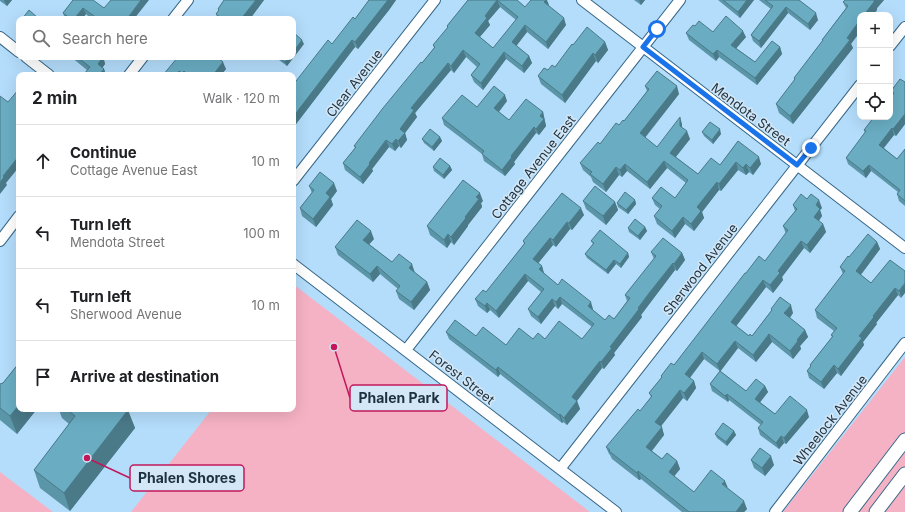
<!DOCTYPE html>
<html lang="en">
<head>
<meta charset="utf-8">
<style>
  body { margin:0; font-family:Inter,sans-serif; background:#f6f6f6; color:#202124 }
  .controls { position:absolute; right:12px; top:12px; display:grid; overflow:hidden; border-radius:8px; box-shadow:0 4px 16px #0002 }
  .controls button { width:36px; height:36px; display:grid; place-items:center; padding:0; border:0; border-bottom:1px solid #e0e0e0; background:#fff; color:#202124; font:20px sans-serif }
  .stop { position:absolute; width:12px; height:12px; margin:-9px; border:3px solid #1a73e8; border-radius:50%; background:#fff }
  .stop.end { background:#1a73e8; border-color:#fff; box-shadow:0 1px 4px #0008 }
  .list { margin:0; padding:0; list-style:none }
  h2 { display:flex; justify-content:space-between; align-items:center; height:52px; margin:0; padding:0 16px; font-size:17px }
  h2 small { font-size:13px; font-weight:400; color:#757577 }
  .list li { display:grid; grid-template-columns:26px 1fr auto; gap:12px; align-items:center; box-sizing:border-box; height:72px; padding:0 16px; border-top:1px solid #e0e0e0 }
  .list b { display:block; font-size:15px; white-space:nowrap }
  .list p { margin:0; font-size:13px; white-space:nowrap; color:#757577 }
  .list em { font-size:13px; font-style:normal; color:#757577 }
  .icon { flex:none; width:22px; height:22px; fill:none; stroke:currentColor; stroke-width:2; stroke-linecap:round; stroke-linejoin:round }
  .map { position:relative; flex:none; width:905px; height:512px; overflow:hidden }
  .search { position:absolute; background:#fff; box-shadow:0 4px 16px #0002; left:16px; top:16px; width:280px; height:44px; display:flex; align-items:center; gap:10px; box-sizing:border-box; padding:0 14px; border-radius:8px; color:#757577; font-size:15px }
  .panel { position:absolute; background:#fff; box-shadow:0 4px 16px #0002; left:16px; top:72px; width:280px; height:340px; border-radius:8px }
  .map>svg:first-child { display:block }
</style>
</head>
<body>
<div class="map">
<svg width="905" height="512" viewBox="0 0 905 512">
  <rect width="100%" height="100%" fill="#b4ddfb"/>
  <path fill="#f5b2c4" d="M293,284L590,512H131L212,409H293Z
    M905,357V512H783Z
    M0,472L53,512H0Z"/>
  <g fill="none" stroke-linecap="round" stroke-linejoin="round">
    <defs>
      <path id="minor" d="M582,0L905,248
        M173,19L188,0
        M0,37L19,52
        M890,46L905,27
        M26,57L49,75
        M129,75L143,57
        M293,181L435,0
        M0,241L19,216
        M293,264L616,512
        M406,350L680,0
        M560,469L860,85
        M775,512L905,343"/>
      <path id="tertiary" d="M850,512L905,440
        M876,512L905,474"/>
    </defs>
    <use href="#minor" stroke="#376788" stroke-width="12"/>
    <use href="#tertiary" stroke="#376788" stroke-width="15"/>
    <use href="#minor" stroke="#fff" stroke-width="10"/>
    <use href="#tertiary" stroke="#fff" stroke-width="13"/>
  </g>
  <path fill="#5b95a8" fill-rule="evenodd" d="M0,0H12L7,6L0,1Z
    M73,0L104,8L134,19H91L86,14L82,19H65L63,13Z
    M224,0H264L250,19H218L216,14L219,11L218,9Z
    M369,0H396L389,10L358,49L355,47L293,128V85L332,44L355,19Z
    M468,0H517L525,7L549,5V6L566,25L548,49L527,32L516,46L529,56L532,63L524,73L506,59L483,90L474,82L471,75L477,67L466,57L454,73L451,70L415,113L417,117L405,133L407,140L401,148L399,146L395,151L389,147L372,169L373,171L363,184L345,170L343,163L355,148L354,146L434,48L433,45L448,28L447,26ZM500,7L516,20L493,48L480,37L490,25L488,21Z
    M634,0H645L641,5Z
    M718,0H754L740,18Z
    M759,0H799L818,20L810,30L788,13L761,48L753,41L751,35L771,9Z
    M845,0H884L877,8V10L873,15H860L851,44L853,48L793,124L779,113L776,104L795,80L794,78L823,41L822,40L846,8L843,2Z
    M695,26L713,32L746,37L736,48L755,62L780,47L782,54L757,85L719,57L716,61L689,40L686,33Z
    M605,42L608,50L598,63L596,61L565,103L541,84L538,76L548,70L555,67L573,45Z
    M304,44L287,66L275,57H293Z
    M71,57H106L104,60L105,64L102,68L104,69L106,75H85L84,74L87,70Z
    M218,57L226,69L221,75H163Z
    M905,82V124L896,136L894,135L884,148L897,159L905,149V206L899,201L897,194L898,192L871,171L866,178L848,164L846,158L865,133L864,130L892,95L891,91Z
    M645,86L679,94L645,138L657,147L682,124V128L690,139L676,157L698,174L720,165L738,141L761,164L753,175L749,172L746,175L738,170L721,191L719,190L702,212L704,218L694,231L685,224L675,238L657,224L654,216L660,209L655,205L652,198H675L686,183L667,168L650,189L627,171L622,177L619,175L606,192L593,182L591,177L583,170L580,163L624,121L647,91Z
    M507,101L499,112L509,120L543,112L546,126L539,135L536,133L514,162L515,164L505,176L484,161L482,154L444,125L442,118L477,107Z
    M702,132L721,134L713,144L704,136Z
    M440,137L442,141L434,151L424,143L422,139Z
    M450,166L452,170L444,179L434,171L433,167Z
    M309,186L337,191L331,199L333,205L316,227L302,216L300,208L312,193Z
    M562,193L584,215L572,230L570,229L556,247L553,245L538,263L542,266L544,274L558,285L593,309V310L605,320L614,319L627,301L625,295L654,259L651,252L682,253L685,260L677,271L675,270L653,299L641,315L642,317L614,353L615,355L604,369L602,368L577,401L580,409L567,425L563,422L562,423L500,374L498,377L449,339L446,332L476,336L506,345L533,339H582L592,327L562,304L558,309L555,306L541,324L531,316L528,309L541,292L528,281L499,318L490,310L487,313L478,306L475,299L486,292L524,244L523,241Z
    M807,199L822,208L820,210L822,216L819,221L823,224L826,232L810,253L804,248L782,277L783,280L773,293L766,287L736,326L749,336H752L771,311V309L793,313L790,318L805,330L808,337L800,346L801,349L793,359L772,342L756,362L738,348L720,371L746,391L765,386L768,392L760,402L775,414L809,417L786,444L784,443L779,449L760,435L758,428L761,425L729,400L728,402L712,391L710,384L720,371L704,359L690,378L694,381L696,388L687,401L683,398L661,426L664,435L652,451L662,459L677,461L680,469L674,476L694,492L728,488L747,509L744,512H682L641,479L639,480L612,459L610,455L609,454L606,447L640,411L651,397L649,393L662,377L661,376L674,365L746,273L765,261L786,234L783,226L795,211L793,205Z
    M635,200L636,204L628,214L618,207L617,203Z
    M483,201L481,203L482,207L468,225V226L454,245L451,242L447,248L430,235L427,226Z
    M583,201L615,202L618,210L606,225L586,209Z
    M645,227L647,231L640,240L629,232L628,228Z
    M374,239L369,244L392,262L415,273L427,282L430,290L414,310L399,299L396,291L398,289L380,274L373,282L338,255L335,247Z
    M591,241L628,253L629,257L621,268L616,264L608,274L587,258L585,254L593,244Z
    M877,242L880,249L861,275L871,283L890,260L901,298L898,295L876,323L877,324L863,342L864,345L841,376L837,373L824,389L809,378L807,371L810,367V365L832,337L831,335L834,331L817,318L815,310L843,274L840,267L849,257Z
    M19,360V409H37L17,434L0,420V384L3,383L19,363Z
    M57,409H127L135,428L70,511L40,488L34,470L69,424L62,418L59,410Z
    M734,431L736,435L727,446L717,438L715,434Z
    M751,460L774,465L765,476L754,468Z"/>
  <path fill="#4a7988" d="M4,0H12L7,6Z
    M141,0H149L134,19H127Z
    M256,0H264L250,19H241Z
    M388,0H396L389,10L358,49L355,42Z
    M497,0L500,7L488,21L490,25L477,40L475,33L485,16Z
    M546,0H547L549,5L546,9L544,2Z
    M639,0H645L641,5Z
    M747,0H754L740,18L738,12Z
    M874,0H884L877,8V10L873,15H864Z
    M786,7L788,13L761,48L759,41Z
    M83,8L86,14L82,19H74Z
    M816,13L818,20L810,30L808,24Z
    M564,18L566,25L548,49L546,42Z
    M860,20V32L851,44L853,48L793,124L790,116Z
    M525,25L527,32L514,49L512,42Z
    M743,31L746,37L734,51L731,45Z
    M302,40L304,44L287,66L285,62L289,57H293V52Z
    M352,40L355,47L293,128V117Z
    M605,42L608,50L598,63L595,55Z
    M780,47L782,54L757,85L755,78Z
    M463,50L466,57L454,73L451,66Z
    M717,50L719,57L716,61L713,54Z
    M504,52L506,59L483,90L481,83Z
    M593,53L596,61L565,103L562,95Z
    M529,56L532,63L524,73L522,66Z
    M101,57H106L104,60L105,64L100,71L98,64Z
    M223,62L226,69L221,75H213Z
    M448,63L451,70L415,113L417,117L405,133L407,140L401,148L398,141L400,129L411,108Z
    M104,69L106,75H99Z
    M179,71L180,75H175Z
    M677,86L679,94L642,141L640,133Z
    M505,95L507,101L496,115L494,108Z
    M543,112L546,126L539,135L536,129L540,116Z
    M905,114V124L896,136L893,129Z
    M680,117L682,124V133L680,126Z
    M534,127L536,133L514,162L515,164L505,176L502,170L511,156Z
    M892,128L894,135L881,151L879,145Z
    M720,129L721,134L713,144L712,140Z
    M687,131L690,139L673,160L670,153Z
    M440,137L442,141L434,151L432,147Z
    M396,139L399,146L395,151L392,144Z
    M386,140L389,147L372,169L373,171L363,184L360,177L369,163Z
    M19,156V167L6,183L7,185L0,194V183L3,176Z
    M759,157L761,164L753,175L750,168Z
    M664,161L667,168L650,189L647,182Z
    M736,162L738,170L721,191L719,184Z
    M625,164L627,171L622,177L620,170Z
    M746,164L749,172L746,175L743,168Z
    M869,165L871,171L866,178L863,171Z
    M450,166L452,170L444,179L443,175Z
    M616,167L619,175L606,192L603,184Z
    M717,182L719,190L702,212L704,218L694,231L691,224L697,207Z
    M334,183L337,191L331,199L333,205L316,227L313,219L326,193Z
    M480,193L483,201L481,203L482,207L468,225V226L454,245L451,237L465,217L476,197Z
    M635,200L636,204L628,214L626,210Z
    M819,200L822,208L820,210L822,216L816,224L814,217L816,205Z
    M615,202L618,210L606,225L603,216Z
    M581,208L584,215L572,230L569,223Z
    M683,217L685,224L675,238L672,231Z
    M567,222L570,229L556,247L553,240Z
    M823,224L826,232L810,253L807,245Z
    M645,227L647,231L640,240L638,236Z
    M371,231L374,239L366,248L363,240Z
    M448,234L451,242L447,248L444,240Z
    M550,238L553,245L536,266L533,259Z
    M801,241L804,248L782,277L783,280L773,293L770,285L778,271Z
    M877,242L880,249L858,278L856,271Z
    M628,253L629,257L621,268L620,264Z
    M682,253L685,260L677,271L674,264Z
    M614,260L616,264L608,274L606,270Z
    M673,263L675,270L641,315L642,317L614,353L615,355L604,369L601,362L610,347L650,292Z
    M412,264L415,273L409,268Z
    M377,266L380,274L373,282L370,274Z
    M542,266L544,273L542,277L539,269Z
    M525,274L528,281L499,318L496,311Z
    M763,280L766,287L734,329L731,322Z
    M427,282L430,290L414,310L411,302Z
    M905,283V293L901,298L899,291Z
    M895,288L898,295L876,323L877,324L863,342L864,345L841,376L838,369L859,336L873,316Z
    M560,297L562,304L558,309L556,302Z
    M552,299L555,306L541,324L538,317Z
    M591,302L593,309L590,313L588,306Z
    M487,303L490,310L487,313L485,306Z
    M791,305L793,313L787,321L784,313Z
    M805,330L808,337L800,346L801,349L793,359L790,351L797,340Z
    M769,334L772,342L756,362L753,355Z
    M735,341L738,348L720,372L717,364Z
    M702,352L704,359L687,381L685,374Z
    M600,361L602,368L576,402L577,401L580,409L567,425L564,418L572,397Z
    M834,365L837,373L824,389L821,382Z
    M498,367L500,374L498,377L496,370Z
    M694,381L696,388L687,401L684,393Z
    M765,386L768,392L758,405L755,399Z
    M680,390L683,398L658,430L655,422Z
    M727,394L729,400L728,402L725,396Z
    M19,405V409H37L17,434L10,416Z
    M128,410L135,428L70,511L64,493Z
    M807,410L809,417L786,444L784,438Z
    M560,414L563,422L562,423L559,415Z
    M662,427L664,435L649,454L646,447Z
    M734,431L736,435L727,446L726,442Z
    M781,436L784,443L779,449L776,443Z
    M771,456L774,465L765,476L762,468Z
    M677,461L680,469L672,479L669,472Z
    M638,471L641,479L639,480L637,473Z
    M725,481L728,488L722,484Z
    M744,501L747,509L744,512H736Z"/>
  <path fill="#6aadc3" stroke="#4a7988" d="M73,0H93L104,8L111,0H141L127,19H98L83,8L74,19H71L63,13Z
    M224,0H256L241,19H222L216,14L219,10L218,9Z
    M369,0H388L355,42L352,40L293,117V85L328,40L332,44L353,17L355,19Z
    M468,0H497L485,16L487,18L475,33L493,48L518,17L497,0H517L525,7L531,0H546L544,2L564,18L546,42L525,25L512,42L529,56L522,66L504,52L481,83L471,75L480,64L463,50L451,66L448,63L411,108L414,110L400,129L405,133L398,141L396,139L392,144L386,140L369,163L370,164L360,177L343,163L356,147L354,146L383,108L411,74L421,62L422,63L435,47L433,45L448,27L447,26Z
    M723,0H747L738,12Z
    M765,0H799L816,13L808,24L786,7L759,41L751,35L773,6Z
    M845,0H874V2L864,15H860V20L847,38L850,40L790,116L776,104L795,79L794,78L823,40H822L848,6L843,2Z
    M29,10L38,18L37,19H22Z
    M726,16L743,31L731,45L755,62L772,41L780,47L755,78L717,50L713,54L686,33L693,25L695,26L699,21L713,32Z
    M587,27L605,42L595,55L593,53L562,95L538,76L544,68L548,70L552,65L555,67L572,44L573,45Z
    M293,32L302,40L293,52Z
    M77,57H103L98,64L104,69L99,75H86L84,74L90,67Z
    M178,57H217L223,62L213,75H188L184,71L182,73L179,71L175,75H163Z
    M279,57H289L285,62Z
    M657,71L677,86L640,133L657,147L680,117V126L687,131L670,153L698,174L711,158L720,165L738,141L759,157L750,168L746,164L743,168L736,162L719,184L717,182L697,207L701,211L691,224L683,217L672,231L654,216L662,206L652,198L661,187L675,198L688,180L664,161L647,182L625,164L620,170L616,167L603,184L590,174L592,172L580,163L598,142L600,144L616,123L619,125L623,120L624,121L649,89L645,86Z
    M900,79L905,82V114L893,129L892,128L879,145L897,159L905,149V201L897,194L900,190L869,165L863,171L846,158L866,131L864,130L874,117H890V98L894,93L891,91Z
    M494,86L505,95L494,108L509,120L526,99L543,112L540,116L544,119L536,129L534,127L511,156L512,157L502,170L482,154L484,151L442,118L462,95L477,107Z
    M19,89V156L3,176L4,177L0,183V96L8,102Z
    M710,122L720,129L712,140L702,132Z
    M430,129L440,137L432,147L422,139Z
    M440,158L450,166L443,175L433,167Z
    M320,172L334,183L326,193L330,197L313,219L300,208L314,190L309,186Z
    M463,180L480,193L476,197L479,199L465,217L466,218L451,237L448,234L444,240L427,226Z
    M595,186L615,202L603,216L583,201Z
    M625,192L635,200L626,210L617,203Z
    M562,193L581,208L569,223L567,222L553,240L550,238L533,259L542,266L539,269L558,285L562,279L591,302L588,306L605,320L609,315L614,319L630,298L625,295L656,256L651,252L663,238L682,253L674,264L673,263L650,292L638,308L639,309L610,347L612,348L601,362L600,361L574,394L572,397L577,401L564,418L560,414L559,415L498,367L496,370L446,332L455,320L476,336L483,327L506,345L519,328L533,339L538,333L545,339L559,321L582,339L594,324L560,297L556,302L552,299L538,317L528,309L544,289L525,274L496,311L487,303L485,306L475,299L483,290L486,292L525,243L523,241Z
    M801,194L807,199L811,194L819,200L816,205L820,209L814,217L823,224L807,245L801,241L778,271L780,273L770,285L763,280L731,322L749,336L750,334L752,336L772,310L771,309L780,297L791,305L784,313L805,330L797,340L798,341L790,351L769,334L753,355L735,341L717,364L702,352L685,374L694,381L684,393L680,390L655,422L662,427L646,447L662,459L667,453L677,461L669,472L694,492L711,470L725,481L722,484L744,501L736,512H689L638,471L637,473L609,451L610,450L606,447L638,409L640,411L652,396L649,393L662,377L661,376L671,363L674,365L745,273H746L759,256L765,261L788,230L783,226L797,209L793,205Z
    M635,219L645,227L638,236L628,228Z
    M357,220L371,231L363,240L392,262L399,254L412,264L409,268L427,282L411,302L396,291L400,286L377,266L370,274L335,247Z
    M600,230L628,253L620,264L614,260L606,270L585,254L594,243L591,241Z
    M868,234L877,242L856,271L871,283L890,260L905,271V283L899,291L895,288L873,316L874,317L859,336L862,338L838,369L834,365L821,382L807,371L811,366L810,365L833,336L831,335L837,328L815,310L845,271L840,267L848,256L849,257Z
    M19,360V405L10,416L0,408V384L3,383L19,363Z
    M720,371L746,391L756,379L765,386L755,399L775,414L790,396L807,410L784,438L781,436L776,443L758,428L763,422L727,394L725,396L710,384Z
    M66,409H127L128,410L64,493L34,470L75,416Z
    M723,423L734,431L726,442L715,434Z
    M760,448L771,456L762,468L751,460Z"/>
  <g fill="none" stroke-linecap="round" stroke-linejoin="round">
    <path stroke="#1a73e8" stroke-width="5" d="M657,29L643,47L797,165L811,148"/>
  </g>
  <g text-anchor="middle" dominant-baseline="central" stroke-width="3" stroke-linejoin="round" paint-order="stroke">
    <g font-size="13" fill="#1d3140" stroke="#d3e7f6">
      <text transform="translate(354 83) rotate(-52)">Clear Avenue</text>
      <text transform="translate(751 114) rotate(37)">Mendota Street</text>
      <text transform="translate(533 167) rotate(-52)">Cottage Avenue East</text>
      <text transform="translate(700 269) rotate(-52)">Sherwood Avenue</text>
      <text transform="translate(462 377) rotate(38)">Forest Street</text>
      <text transform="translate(830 420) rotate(-52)">Wheelock Avenue</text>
    </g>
  </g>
  <path fill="none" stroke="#c2185b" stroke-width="1.5" d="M334 347L350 398M87 458L130 478"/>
  <g fill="#c2185b" stroke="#d3e7f6" stroke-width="1.5">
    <circle cx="334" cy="347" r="4"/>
    <circle cx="87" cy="458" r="4"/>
  </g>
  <g fill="#d3e7f6" stroke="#c2185b" stroke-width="1.5">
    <rect x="350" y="385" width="97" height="26" rx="4"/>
    <rect x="130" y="465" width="114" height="26" rx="4"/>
  </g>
  <g font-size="14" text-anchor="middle" font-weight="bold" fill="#1d3140">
    <text x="399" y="403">Phalen Park</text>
    <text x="187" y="483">Phalen Shores</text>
  </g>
</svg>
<div class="controls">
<button>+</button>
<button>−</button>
<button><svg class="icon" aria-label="locate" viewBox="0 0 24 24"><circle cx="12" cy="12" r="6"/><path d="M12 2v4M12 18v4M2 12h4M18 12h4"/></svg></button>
</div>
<div class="stop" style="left:657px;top:29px"></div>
<div class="stop end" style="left:811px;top:148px"></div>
<div class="search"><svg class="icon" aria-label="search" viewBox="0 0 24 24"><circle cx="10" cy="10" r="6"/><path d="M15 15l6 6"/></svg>Search here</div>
<section class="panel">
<h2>2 min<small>Walk · 120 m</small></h2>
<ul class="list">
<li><svg class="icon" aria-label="ahead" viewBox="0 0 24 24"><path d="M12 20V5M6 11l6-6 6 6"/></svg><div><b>Continue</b><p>Cottage Avenue East</p></div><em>10 m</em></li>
<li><svg class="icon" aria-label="left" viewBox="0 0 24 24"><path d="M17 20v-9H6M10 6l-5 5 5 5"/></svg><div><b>Turn left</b><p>Mendota Street</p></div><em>100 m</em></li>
<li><svg class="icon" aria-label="left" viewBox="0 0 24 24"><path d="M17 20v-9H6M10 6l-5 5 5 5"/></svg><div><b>Turn left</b><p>Sherwood Avenue</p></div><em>10 m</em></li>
<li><svg class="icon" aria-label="arrive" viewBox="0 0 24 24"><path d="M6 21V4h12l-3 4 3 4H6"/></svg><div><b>Arrive at destination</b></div></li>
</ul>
</section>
</div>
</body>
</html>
